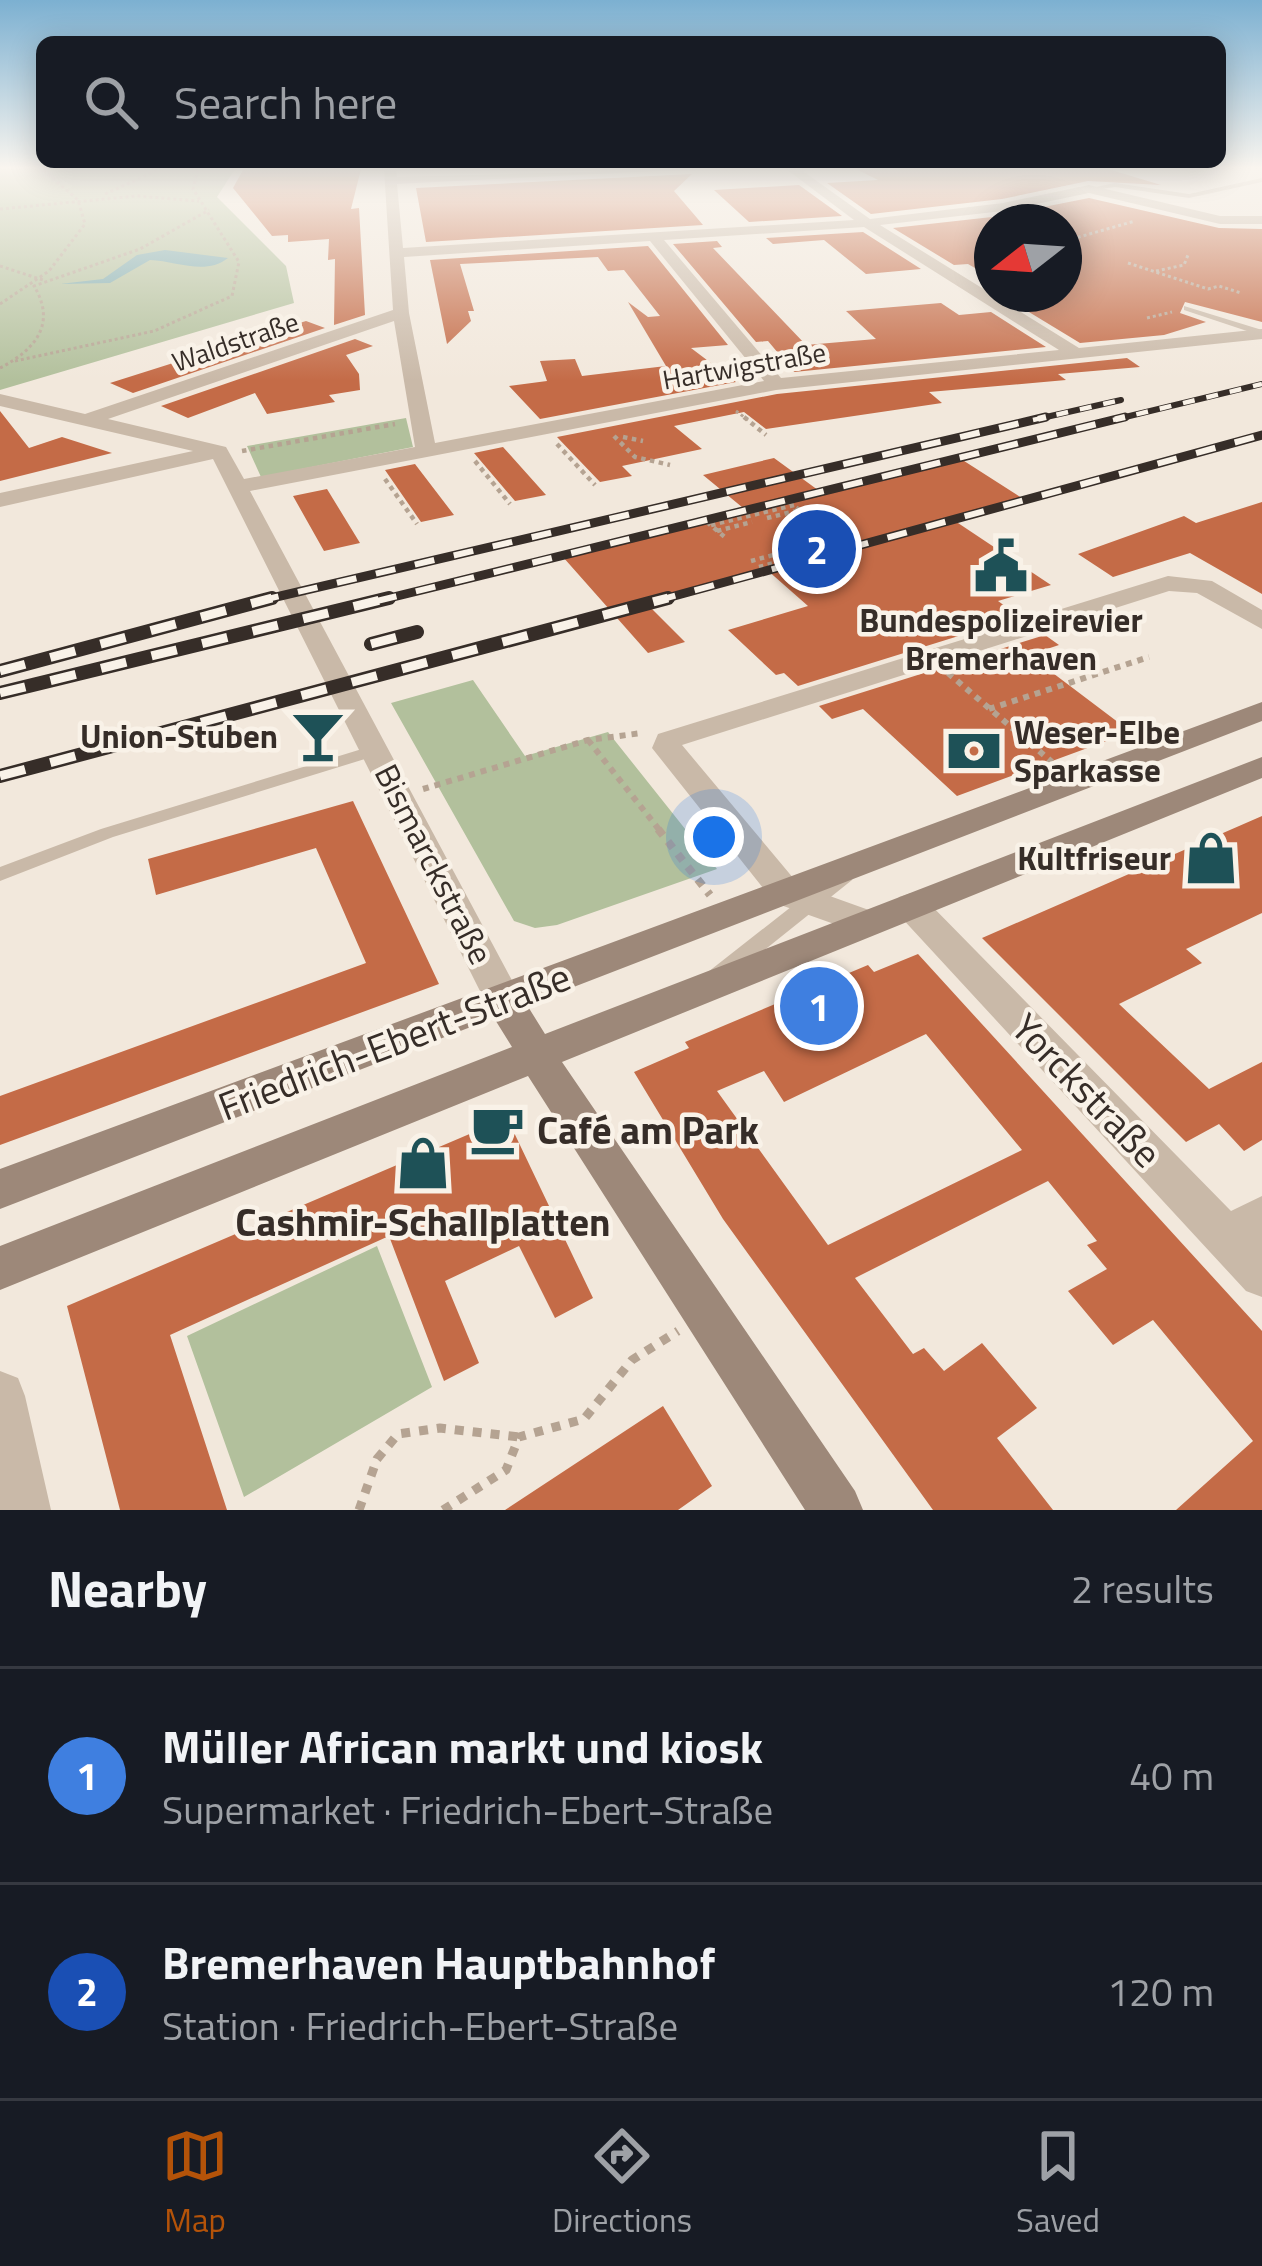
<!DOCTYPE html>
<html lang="en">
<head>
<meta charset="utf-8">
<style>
  body { margin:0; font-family:"Titillium Web",sans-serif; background:#242831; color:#f1f3f6 }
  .compass { position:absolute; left:974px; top:204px; width:108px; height:108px; border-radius:50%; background:#171b24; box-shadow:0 6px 30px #0003; rotate:253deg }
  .you { position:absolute; left:714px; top:837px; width:42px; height:42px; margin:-30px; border:9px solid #fff; border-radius:50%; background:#1a73e8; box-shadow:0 0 0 18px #1a73e833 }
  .badge { display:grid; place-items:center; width:78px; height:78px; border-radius:50%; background:#b45309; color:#fff; font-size:39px; font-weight:700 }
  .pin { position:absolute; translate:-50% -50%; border:6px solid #fff; box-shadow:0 3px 12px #0006 }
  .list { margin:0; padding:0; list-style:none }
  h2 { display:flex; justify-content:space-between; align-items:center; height:156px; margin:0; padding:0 48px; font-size:51px }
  h2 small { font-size:39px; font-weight:400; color:#9ea1a6 }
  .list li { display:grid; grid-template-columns:78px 1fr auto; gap:36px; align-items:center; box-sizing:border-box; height:216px; padding:0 48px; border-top:3px solid #363941 }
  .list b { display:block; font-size:45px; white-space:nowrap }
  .list p { margin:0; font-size:39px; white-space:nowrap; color:#9ea1a6 }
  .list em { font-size:39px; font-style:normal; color:#9ea1a6 }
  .icon { flex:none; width:66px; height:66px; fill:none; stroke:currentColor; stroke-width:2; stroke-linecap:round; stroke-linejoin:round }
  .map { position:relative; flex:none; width:1262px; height:1510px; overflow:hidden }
  .search { position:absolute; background:#171b24; box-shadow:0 6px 30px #0003; left:36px; right:36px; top:36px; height:132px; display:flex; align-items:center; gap:30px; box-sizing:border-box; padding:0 42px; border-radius:18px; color:#9ea1a6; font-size:45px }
  .sheet { height:588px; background:#171b24 }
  nav { display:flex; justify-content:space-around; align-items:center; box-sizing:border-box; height:168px; border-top:3px solid #363941; background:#171b24; font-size:33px; color:#9ea1a6 }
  nav a { display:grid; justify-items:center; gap:6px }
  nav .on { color:#b45309 }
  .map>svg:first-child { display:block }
</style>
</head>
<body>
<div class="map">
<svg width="1262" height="1510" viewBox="0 0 1262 1510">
  <rect width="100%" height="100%" fill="#f2e8dc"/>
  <path fill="#b2c09c" d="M0,169H235L217,197L286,266L294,303L0,390Z
    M406,418L413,447L261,477L247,446Z
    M473,680L525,756L608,732L717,869L557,925L535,928L514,921L391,703Z
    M377,1246L432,1387L244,1497L187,1336Z"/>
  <path fill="#7baaae" d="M165,250L228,258C205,276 177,261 150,260L110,283L60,284L103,279L137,255Z"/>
  <path fill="#c46b47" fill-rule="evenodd" d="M361,169L351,209L359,208L365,315L334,325L335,259L328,260L329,239L288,242V235L272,236L233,188L243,170Z
    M856,169H1108L1161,185L1088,181L1002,199L871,214L827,183L878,180Z
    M692,174L674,191L703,225L426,242L416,188Z
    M799,185L842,216L749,222L714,190Z
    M1089,198L1219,228L1262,229V322L1185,302L1180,313L1206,322L1164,335L1080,343L1024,309L1041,307L1021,295L1064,294V222H1024L1003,215Z
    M992,217V278L968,264L954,265L893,228Z
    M863,232L921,269L866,274L824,240L773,244L766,238Z
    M717,241L722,247L713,248L806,345L876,339L846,311L941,303L959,315L991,312L1046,347L794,372L768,341L756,342L673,244Z
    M648,246L728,345L691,348L736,382L540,419L509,386L547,381L540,361L575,359L582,376L666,366L628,302L648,317L660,316L624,270L608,271L598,257L460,264L474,311H468L471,321L447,344L430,260Z
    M306,321L325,328L133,393L110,383Z
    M355,339L373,346L346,355L359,374L360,390L329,395L335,402L267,414L255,393L188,418L161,406Z
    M1127,358L1140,367L1058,374L1066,380L929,392L942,403L766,429L744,412L674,426L702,449L622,466L632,476L600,482L557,437L777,394Z
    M0,411L29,448L62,437L112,453L0,481Z
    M503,447L546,495L515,501L474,453Z
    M774,458L822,493L961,459L1025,500L952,519L1051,585L998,601L1020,617L798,686L784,673L776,675L728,630L808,606L766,569L645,602L685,642L648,653L563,557L748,512L703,475Z
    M415,464L454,515L421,522L385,470Z
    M327,489L360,543L324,551L293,496Z
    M1262,502V594L1190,553L1113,577L1078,554L1184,516L1196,523Z
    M1045,635L1059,645L1029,655L1131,732L957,796L863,709L832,719L819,706Z
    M353,801L439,984L0,1145V1096L366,963L316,848L156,895L148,859Z
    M1262,816V913L1186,949L1202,963L1119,1004L1209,1089L1262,1062V1140L1244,1151L1219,1124L1186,1142L982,938Z
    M918,954L1262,1331V1510H1176L1253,1441L1153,1320L1113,1345L1068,1291L1107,1269L1087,1245L1097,1241L1048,1181L855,1278L913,1354L924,1348L944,1371L982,1343L1037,1408L997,1438L1053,1510H933L723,1219L634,1072L689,1048L685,1042L868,965L874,972ZM926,1034L1022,1150L828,1245L717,1091L764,1071L784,1102Z
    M507,1118L593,1298L555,1318L519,1246L445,1281L479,1363L444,1381L389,1236L170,1335L227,1510H120L67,1306Z
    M663,1406L712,1486L678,1510H505Z"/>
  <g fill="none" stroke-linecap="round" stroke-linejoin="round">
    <path stroke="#b5a392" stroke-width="3" stroke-dasharray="3 3" stroke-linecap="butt" d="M105,194L160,169
      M0,209L137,196L199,201
      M1072,239L1135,221
      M1128,263L1208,289L1219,286L1241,293
      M0,266L43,280
      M1156,271L1184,265L1188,255
      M0,304L49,271L85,224L78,200L42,169
      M1147,318L1172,312
      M15,361L154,331L232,296L239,262L193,189L198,169
      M0,368C35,350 57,324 34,286L140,249L209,210
      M736,411L748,420"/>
    <path stroke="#b5a392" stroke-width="4.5" stroke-dasharray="4.5 4.5" stroke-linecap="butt" d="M744,417L766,435
      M614,436L635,457L670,465
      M623,437L643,441
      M557,444L595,485
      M242,451L395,424
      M475,461L510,504
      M385,479L417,524
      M789,502L810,518
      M767,518L800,510
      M707,522L727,539
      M711,525L794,505
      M826,529L849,547
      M717,531L752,522
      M803,547L837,538
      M751,561L788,551
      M759,567L845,544"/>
    <path stroke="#b5a392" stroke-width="6" stroke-dasharray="6 6" stroke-linecap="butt" d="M948,673L1052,762
      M989,709L1149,657
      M588,740L661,832
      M423,789L588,740L642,733"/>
    <path stroke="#b5a392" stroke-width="8" stroke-dasharray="8 8" stroke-linecap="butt" d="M658,829L710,895"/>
    <path stroke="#b5a392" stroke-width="9" stroke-dasharray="9 9" stroke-linecap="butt" d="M359,1510L377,1459L398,1434L440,1428L519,1437
      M443,1510L506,1470L519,1437L584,1419L632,1360L678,1331"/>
    <path fill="#c9b9a8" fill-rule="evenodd" d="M1262,178V182L1189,198L1115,187L1089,191L1086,189L1115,183L1189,194Z
      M1184,306L1262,330V336L1184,310Z
      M375,745L381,746L383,750L381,754L113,837L0,881V867L101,829Z
      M845,868L852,870L854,875L852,880L722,984L715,986L708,984L705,978L708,972L838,870Z"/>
    <path fill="#c9b9a8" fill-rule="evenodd" d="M384,169H396L397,177L696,169L397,184L403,248L854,220L786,169H800L870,219L1003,203L1089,185L1220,216H1262V224H1220L1089,193L1003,211L880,225L1079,348L1262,329V339L776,390L250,491L523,1001L517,1011L504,1016L491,1011L485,1001L213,459L0,507V493L193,451L0,406V394L85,414L393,310ZM864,227L1059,350L781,378L664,240ZM650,241L764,381L435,443L409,313L404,257ZM394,321L415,447L244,479L226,447L108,419Z
      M1168,576L1212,581L1262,610V629L1197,593L1169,591L682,745L799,885L880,914L886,923L880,932L868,936L775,903L652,748L658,734Z
      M911,893L923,897L1231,1211L1262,1196V1297L1246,1291L899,915L894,906L899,897Z
      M0,1371L18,1378L25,1396L51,1510H0Z"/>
    <path fill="#9d8879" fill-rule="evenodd" d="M1262,702V721L527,1005L545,1034L1262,757V778L562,1062L855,1491L863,1510H805L528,1076L0,1290V1246L512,1047L494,1018L0,1209V1169Z"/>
    <defs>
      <path id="rail-far2" d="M1033,420L1121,400
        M1113,420L1262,384"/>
      <path id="rail-far1" d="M259,601L1046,417
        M377,601L1125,417
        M656,601L1262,435"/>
      <path id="rail" d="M371,644L417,632
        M0,671L272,598
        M0,693L389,598
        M0,776L668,598"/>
    </defs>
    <use href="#rail-far2" stroke="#362d28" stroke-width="6"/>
    <use href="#rail-far1" stroke="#362d28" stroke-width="9"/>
    <use href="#rail" stroke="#362d28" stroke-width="14"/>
    <use href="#rail-far2" stroke="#f9f2e8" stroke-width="4.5" stroke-dasharray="12" stroke-linecap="butt"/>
    <use href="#rail-far1" stroke="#f9f2e8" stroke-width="6" stroke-dasharray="20" stroke-linecap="butt"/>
    <use href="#rail" stroke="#f9f2e8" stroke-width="9" stroke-dasharray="26" stroke-linecap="butt"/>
  </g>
  <linearGradient id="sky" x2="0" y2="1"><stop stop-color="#7cb0d1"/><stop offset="0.44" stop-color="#f9f5ef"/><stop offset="1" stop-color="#f9f5ef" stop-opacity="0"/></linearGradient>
  <rect width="1262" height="381" fill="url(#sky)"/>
  <defs>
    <symbol id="civic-bare" viewBox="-9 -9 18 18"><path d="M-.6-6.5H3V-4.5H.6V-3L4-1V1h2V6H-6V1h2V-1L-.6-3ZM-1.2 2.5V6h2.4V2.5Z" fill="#1e5157" stroke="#f9f2e8" stroke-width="2.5" paint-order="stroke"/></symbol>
    <symbol id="bar-bare" viewBox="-9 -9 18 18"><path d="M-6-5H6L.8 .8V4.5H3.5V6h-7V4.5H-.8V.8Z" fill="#1e5157" stroke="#f9f2e8" stroke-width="2.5" paint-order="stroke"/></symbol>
    <symbol id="bank-bare" viewBox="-9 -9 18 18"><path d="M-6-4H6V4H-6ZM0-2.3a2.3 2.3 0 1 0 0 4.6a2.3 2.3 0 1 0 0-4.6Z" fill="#1e5157" stroke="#f9f2e8" stroke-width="2.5" paint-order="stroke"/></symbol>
    <symbol id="shop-bare" viewBox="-9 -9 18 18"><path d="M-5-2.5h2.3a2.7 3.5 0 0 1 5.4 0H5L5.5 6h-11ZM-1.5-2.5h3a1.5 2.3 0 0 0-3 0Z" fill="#1e5157" stroke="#f9f2e8" stroke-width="2.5" paint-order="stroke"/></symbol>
    <symbol id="cafe-bare" viewBox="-9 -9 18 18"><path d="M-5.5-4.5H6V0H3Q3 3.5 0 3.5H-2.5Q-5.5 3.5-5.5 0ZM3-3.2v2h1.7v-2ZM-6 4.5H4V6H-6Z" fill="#1e5157" stroke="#f9f2e8" stroke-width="2.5" paint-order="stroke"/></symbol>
  </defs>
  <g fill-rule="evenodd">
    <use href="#civic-bare" x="963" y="528" width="76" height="76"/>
    <use href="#bar-bare" x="280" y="698" width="76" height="76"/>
    <use href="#bank-bare" x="936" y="713" width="76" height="76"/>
    <use href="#shop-bare" x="1173" y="820" width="76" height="76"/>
    <use href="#cafe-bare" x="459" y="1091" width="76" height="76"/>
    <use href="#shop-bare" x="385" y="1125" width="76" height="76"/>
  </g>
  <g text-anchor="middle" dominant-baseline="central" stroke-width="9" stroke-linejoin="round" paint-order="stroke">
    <g font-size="27" fill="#362d28" stroke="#f9f2e8">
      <text transform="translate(235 341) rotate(-19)">Waldstraße</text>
      <text transform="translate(744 365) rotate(-10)">Hartwigstraße</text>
    </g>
    <g font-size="33" font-weight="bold" fill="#362d28" stroke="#f9f2e8" text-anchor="end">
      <text x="1001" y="620" text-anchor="middle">Bundespolizeirevier<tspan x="1001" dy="38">Bremerhaven</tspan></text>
      <text x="1014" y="732" text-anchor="start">Weser-Elbe<tspan x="1014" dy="38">Sparkasse</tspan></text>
      <text x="278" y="736">Union-Stuben</text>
      <text x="1171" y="858">Kultfriseur</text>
    </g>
    <g font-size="33" fill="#362d28" stroke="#f9f2e8">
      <text transform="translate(434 864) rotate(63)">Bismarckstraße</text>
    </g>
    <g font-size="39" fill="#362d28" stroke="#f9f2e8">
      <text transform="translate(394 1041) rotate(-21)">Friedrich-Ebert-Straße</text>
      <text transform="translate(1087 1090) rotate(46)">Yorckstraße</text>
    </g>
    <g font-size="39" font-weight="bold" fill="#362d28" stroke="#f9f2e8" text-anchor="start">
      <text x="537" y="1129">Café am Park</text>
      <text x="423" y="1221" text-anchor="middle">Cashmir-Schallplatten</text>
    </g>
  </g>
</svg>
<svg class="compass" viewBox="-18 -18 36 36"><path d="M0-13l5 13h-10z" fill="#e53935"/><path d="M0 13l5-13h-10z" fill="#9ea1a6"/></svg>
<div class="you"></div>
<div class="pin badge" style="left:819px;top:1006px;background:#3f7fe0">1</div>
<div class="pin badge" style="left:817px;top:549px;background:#1a4fb4">2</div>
<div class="search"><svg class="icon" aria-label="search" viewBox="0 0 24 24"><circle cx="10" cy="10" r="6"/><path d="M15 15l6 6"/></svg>Search here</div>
</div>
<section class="sheet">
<h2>Nearby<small>2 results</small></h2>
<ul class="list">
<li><span class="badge" style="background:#3f7fe0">1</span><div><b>Müller African markt und kiosk</b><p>Supermarket · Friedrich-Ebert-Straße</p></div><em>40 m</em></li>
<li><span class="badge" style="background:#1a4fb4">2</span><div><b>Bremerhaven Hauptbahnhof</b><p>Station · Friedrich-Ebert-Straße</p></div><em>120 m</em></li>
</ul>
</section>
<nav>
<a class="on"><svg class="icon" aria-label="map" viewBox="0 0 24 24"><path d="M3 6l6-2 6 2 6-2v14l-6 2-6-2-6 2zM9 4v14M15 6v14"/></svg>Map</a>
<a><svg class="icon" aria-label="directions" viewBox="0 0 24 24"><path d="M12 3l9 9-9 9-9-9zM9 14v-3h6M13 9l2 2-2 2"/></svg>Directions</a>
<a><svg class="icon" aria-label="saved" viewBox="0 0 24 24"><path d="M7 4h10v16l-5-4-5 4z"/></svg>Saved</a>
</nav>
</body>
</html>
